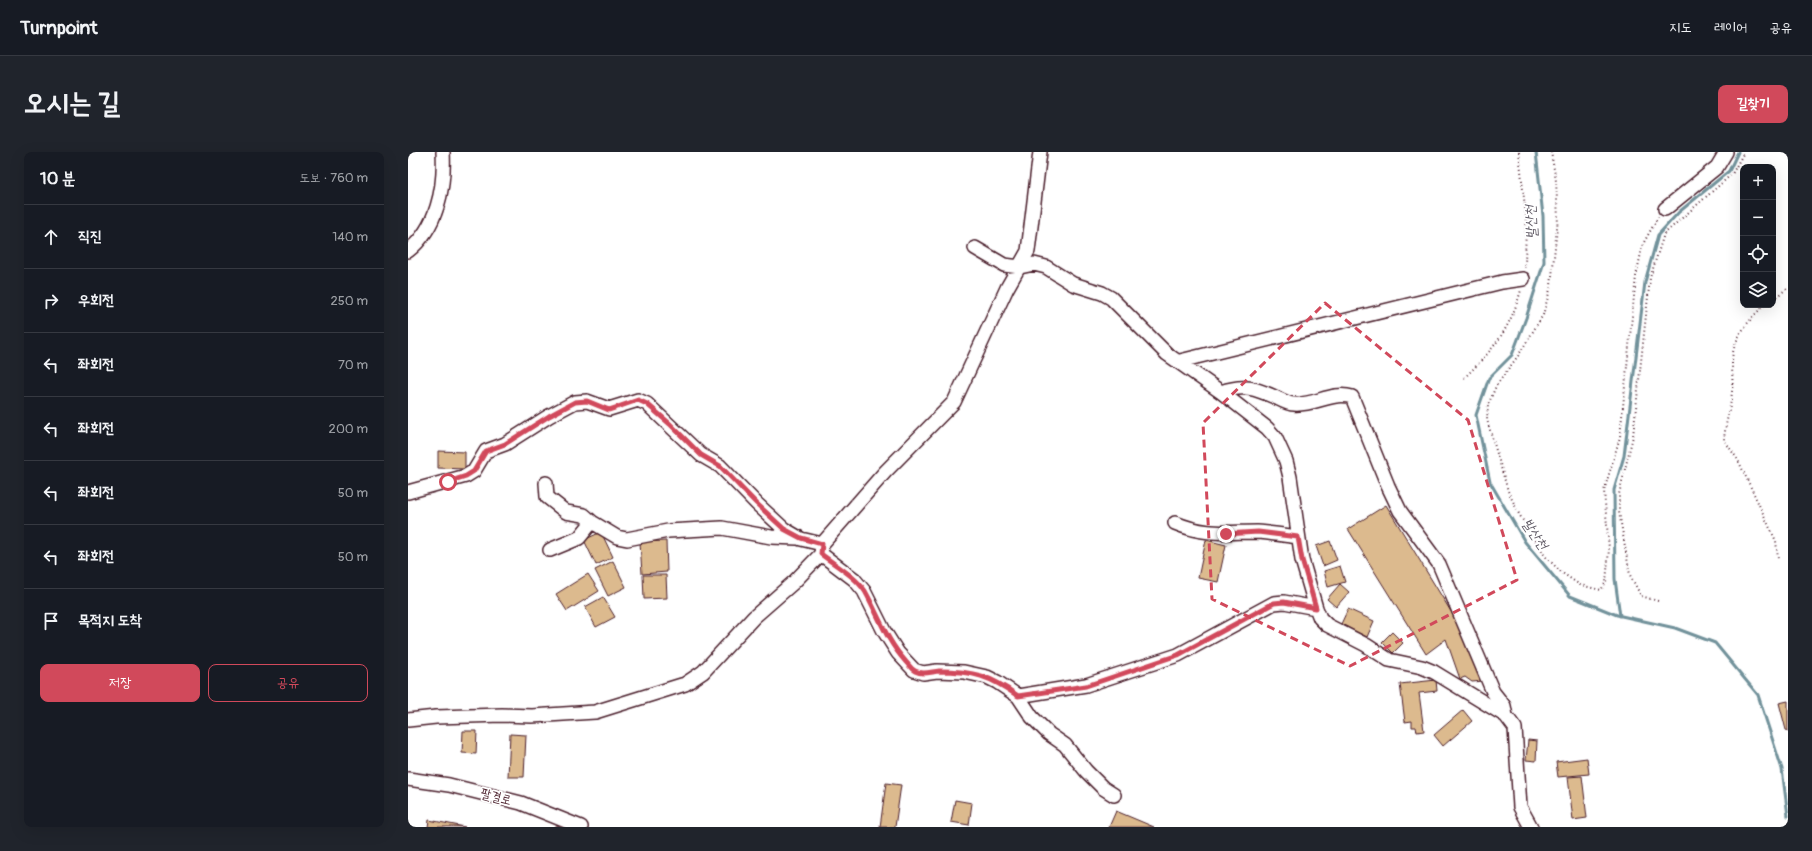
<!DOCTYPE html>
<html lang="ko">
<head>
<meta charset="utf-8">
<style>
  body { margin:0; font-family:Pangolin,"Poor Story",sans-serif; background:#20242c; color:#f1f3f6 }
  .controls { position:absolute; right:12px; top:12px; display:grid; overflow:hidden; border-radius:8px; box-shadow:0 4px 16px #0002 }
  .controls button { width:36px; height:36px; display:grid; place-items:center; padding:0; border:0; border-bottom:1px solid #363941; background:#171b24; color:#f1f3f6; font:20px sans-serif }
  .stop { position:absolute; width:12px; height:12px; margin:-9px; border:3px solid #d1495b; border-radius:50%; background:#fff }
  .stop.end { background:#d1495b; border-color:#fff; box-shadow:0 1px 4px #0008 }
  .list { margin:0; padding:0; list-style:none }
  h2 { display:flex; justify-content:space-between; align-items:center; height:52px; margin:0; padding:0 16px; font-size:17px }
  h2 small { font-size:13px; font-weight:400; color:#9ea1a6 }
  .list li { display:grid; grid-template-columns:26px 1fr auto; gap:12px; align-items:center; box-sizing:border-box; height:64px; padding:0 16px; border-top:1px solid #363941 }
  .list b { display:block; font-size:15px; white-space:nowrap }
  .list em { font-size:13px; font-style:normal; color:#9ea1a6 }
  .actions { display:flex; gap:8px; padding:12px 16px }
  .actions a { flex:1; padding:9px 0; border:1px solid #d1495b; border-radius:8px; text-align:center; font-size:14px; color:#d1495b }
  .actions .main { background:#d1495b; color:#fff }
  .icon { flex:none; width:22px; height:22px; fill:none; stroke:currentColor; stroke-width:2; stroke-linecap:round; stroke-linejoin:round }
  .map { position:relative; flex:none; width:1380px; height:675px; overflow:hidden; border-radius:8px }
  header { display:flex; align-items:center; gap:24px; box-sizing:border-box; height:56px; padding:0 20px; background:#171b24; border-bottom:1px solid #363941 }
  header strong { font-size:19px }
  nav { display:flex; gap:22px; margin-inline-start:auto; font-size:14px }
  .intro { display:flex; align-items:center; justify-content:space-between; box-sizing:border-box; height:96px; padding:0 24px }
  h1 { margin:0; font-size:28px }
  .button { padding:10px 18px; border-radius:8px; background:#d1495b; color:#fff; font-size:14px; font-weight:700 }
  main { display:flex; gap:24px; padding:0 24px }
  aside { flex:1; background:#171b24; border-radius:8px; box-shadow:0 4px 16px #0002 }
  .map>svg:first-child { display:block }
</style>
</head>
<body>
<header>
<strong>Turnpoint</strong>
<nav><a>지도</a><a>레이어</a><a>공유</a></nav>
</header>
<div class="intro"><h1>오시는 길</h1><a class="button">길찾기</a></div>
<main>
<aside>
<h2>10 분<small>도보 · 760 m</small></h2>
<ul class="list">
<li><svg class="icon" aria-label="ahead" viewBox="0 0 24 24"><path d="M12 20V5M6 11l6-6 6 6"/></svg><div><b>직진</b></div><em>140 m</em></li>
<li><svg class="icon" aria-label="right" viewBox="0 0 24 24"><path d="M7 20v-9h11M14 6l5 5-5 5"/></svg><div><b>우회전</b></div><em>250 m</em></li>
<li><svg class="icon" aria-label="left" viewBox="0 0 24 24"><path d="M17 20v-9H6M10 6l-5 5 5 5"/></svg><div><b>좌회전</b></div><em>70 m</em></li>
<li><svg class="icon" aria-label="left" viewBox="0 0 24 24"><path d="M17 20v-9H6M10 6l-5 5 5 5"/></svg><div><b>좌회전</b></div><em>200 m</em></li>
<li><svg class="icon" aria-label="left" viewBox="0 0 24 24"><path d="M17 20v-9H6M10 6l-5 5 5 5"/></svg><div><b>좌회전</b></div><em>50 m</em></li>
<li><svg class="icon" aria-label="left" viewBox="0 0 24 24"><path d="M17 20v-9H6M10 6l-5 5 5 5"/></svg><div><b>좌회전</b></div><em>50 m</em></li>
<li><svg class="icon" aria-label="arrive" viewBox="0 0 24 24"><path d="M6 21V4h12l-3 4 3 4H6"/></svg><div><b>목적지 도착</b></div></li>
</ul>
<div class="actions"><a class="main">저장</a><a>공유</a></div>
</aside>
<div class="map">
<svg width="1380" height="675" viewBox="0 0 1380 675">
  <rect width="100%" height="100%" fill="#fff"/>
  <filter id="ink" filterUnits="userSpaceOnUse"><feTurbulence type="fractalNoise" baseFrequency=".025" numOctaves="2"/><feDisplacementMap in="SourceGraphic" scale="8" xChannelSelector="R" yChannelSelector="G"/><feConvolveMatrix kernelMatrix="1 2 1 2 8 2 1 2 1" color-interpolation-filters="sRGB"/></filter>
  <g filter="url(#ink)">
    <g fill="none" stroke-linecap="round" stroke-linejoin="round">
      <path stroke="#72929b" stroke-width="3" d="M1128,0L1135,64L1136,110L1118,166L1104,203L1081,226L1068,263L1082,330L1117,390L1162,444L1209,463L1267,476L1307,491L1350,543L1374,617L1380,664
        M1212,464L1207,427L1206,338L1216,304L1237,130L1250,83L1271,60L1321,19L1330,0"/>
    </g>
    <path fill="#dcba8e" stroke="#4a1f2b" d="M30,299L57,300V317L30,316Z
      M978,353L1053,476L1076,529L1064,530L1057,525L1052,527L1038,487L1018,502L940,377Z
      M193,380L205,405L188,413L176,388Z
      M798,388L818,393L810,430L790,426Z
      M258,389L259,420L234,422L232,390Z
      M922,389L929,408L915,414L908,394Z
      M205,409L218,435L200,444L187,418Z
      M932,414L937,430L920,435L916,419Z
      M180,422L191,439L159,459L148,442Z
      M235,423H258L259,446L236,447Z
      M932,432L941,440L928,455L919,447Z
      M195,445L207,465L188,475L177,455Z
      M940,457L966,469L959,485L933,472Z
      M984,480L995,491L985,501L974,490Z
      M1028,528L1029,539L1011,541L1016,579L1009,580L1008,575H1004V569L997,570L992,532Z
      M1380,549V579L1378,578L1371,551Z
      M1055,558L1064,569L1035,594L1026,583Z
      M55,579H69L68,602L54,601Z
      M102,582L118,583L116,625H100Z
      M1120,588L1129,589L1128,609L1118,608Z
      M1179,606L1181,622L1150,625L1148,610Z
      M1174,624L1179,666L1165,668L1160,625Z
      M478,631L493,633L487,675H472Z
      M547,648L564,651L561,673L543,670Z
      M708,659L746,675H701Z
      M21,668L57,675H20Z"/>
    <g fill="none" stroke-linecap="round" stroke-linejoin="round">
      <defs>
        <path id="minor" d="M1257,57L1309,15L1318,0
          M567,96L596,113L612,115L626,112L638,115L665,132L694,141L703,146L759,202L813,240L859,276L867,285L878,309L882,325L894,408L908,456L912,466L919,473L958,493L981,508L1014,515L1026,520L1098,564L1107,576L1112,655L1123,675
          M0,99C29,76 37,36 35,0
          M772,209L1094,130L1115,127
          M813,240C836,232 847,236 869,246C875,249 880,252 886,252C906,254 924,239 944,245L980,334L992,359L1031,412L1085,540L1096,554L1098,564
          M138,331L139,345L158,360L176,363L184,370L209,385L219,387L260,379L314,376L363,385L389,386
          M0,340L58,324L66,319L78,299L97,292L141,264L167,250L179,249L201,257L230,248L239,252L293,303L312,314L349,352L376,377L393,387L414,392
          M767,371C798,384 817,380 849,380C863,381 876,383 890,385
          M142,398L171,386L184,370
          M413,402L446,427L456,439L476,479L490,501L506,518L515,521L529,519L556,520L579,525L589,530L610,544L624,565L641,582L657,593L678,619L695,636L706,643
          M610,544L678,533L770,503L866,451L876,450L908,456
          M0,568L28,565L94,563L124,564L187,560L277,532L295,520L346,465L386,430L413,402L414,392L477,320L546,250L599,136L620,99L632,0
          M0,627L41,633L113,651L173,675"/>
      </defs>
      <use href="#minor" stroke="#4a1f2b" stroke-width="16"/>
      <path stroke="#4a1f2b" stroke-width="2" stroke-dasharray="1 3" stroke-linecap="butt" d="M1111,0L1118,65L1117,116
        M1143,0L1148,29L1150,66L1143,134L1135,163L1110,204L1088,234L1080,253L1079,268L1100,339L1111,362L1137,404L1153,420L1172,433L1193,438L1198,430L1201,397L1196,339L1212,285L1228,124L1235,92L1250,65
        M1365,147L1380,136
        M1356,153C1340,170 1324,186 1324,211C1324,220 1325,230 1324,239C1323,255 1317,272 1316,288L1330,308L1368,389L1370,407
        M1056,226C1085,198 1102,178 1113,138
        M1250,449L1233,444L1222,423L1211,360V342L1225,284L1242,126L1256,82L1324,22L1336,0"/>
      <use href="#minor" stroke="#fff" stroke-width="13"/>
    </g>
  </g>
  <g fill="none" stroke-linecap="round" stroke-linejoin="round" filter="url(#ink)">
    <path stroke="#d1495b" stroke-width="5" d="M40,330L58,324L66,319L78,299L97,292L141,264L167,250L179,249L201,258L230,248L239,252L262,272L293,303L312,314L349,352L376,377L393,386L414,392L413,402C427,413 447,424 457,439C471,464 478,488 498,510C501,513 503,517 507,519C515,523 522,520 531,519C566,519 582,524 610,544L678,534L770,503L866,451L876,450L908,456L894,408L890,385L850,380L818,382"/>
  </g>
  <path fill="none" stroke="#d1495b" stroke-width="3" stroke-dasharray="8 5" stroke-linejoin="round" d="M917,151L1060,268L1109,428L942,514L804,447L795,271Z"/>
  <g text-anchor="middle" dominant-baseline="central" stroke-width="3.5" stroke-linejoin="round" paint-order="stroke">
    <g font-size="13" fill="#4a1f2b" stroke="#fff">
      <text transform="translate(88 645) rotate(14)">팔결로</text>
    </g>
    <g font-size="14" font-style="italic" fill="#5e5863" stroke="#fff">
      <text transform="translate(1123 70) rotate(-93)">발산천</text>
      <text transform="translate(1127 382) rotate(55)">발산천</text>
    </g>
  </g>
</svg>
<div class="controls">
<button>+</button>
<button>−</button>
<button><svg class="icon" aria-label="locate" viewBox="0 0 24 24"><circle cx="12" cy="12" r="6"/><path d="M12 2v4M12 18v4M2 12h4M18 12h4"/></svg></button>
<button><svg class="icon" aria-label="layers" viewBox="0 0 24 24"><path d="M12 4l9 5-9 5-9-5zM3 14l9 5 9-5"/></svg></button>
</div>
<div class="stop" style="left:40px;top:330px"></div>
<div class="stop end" style="left:818px;top:382px"></div>
</div>
</main>
</body>
</html>
